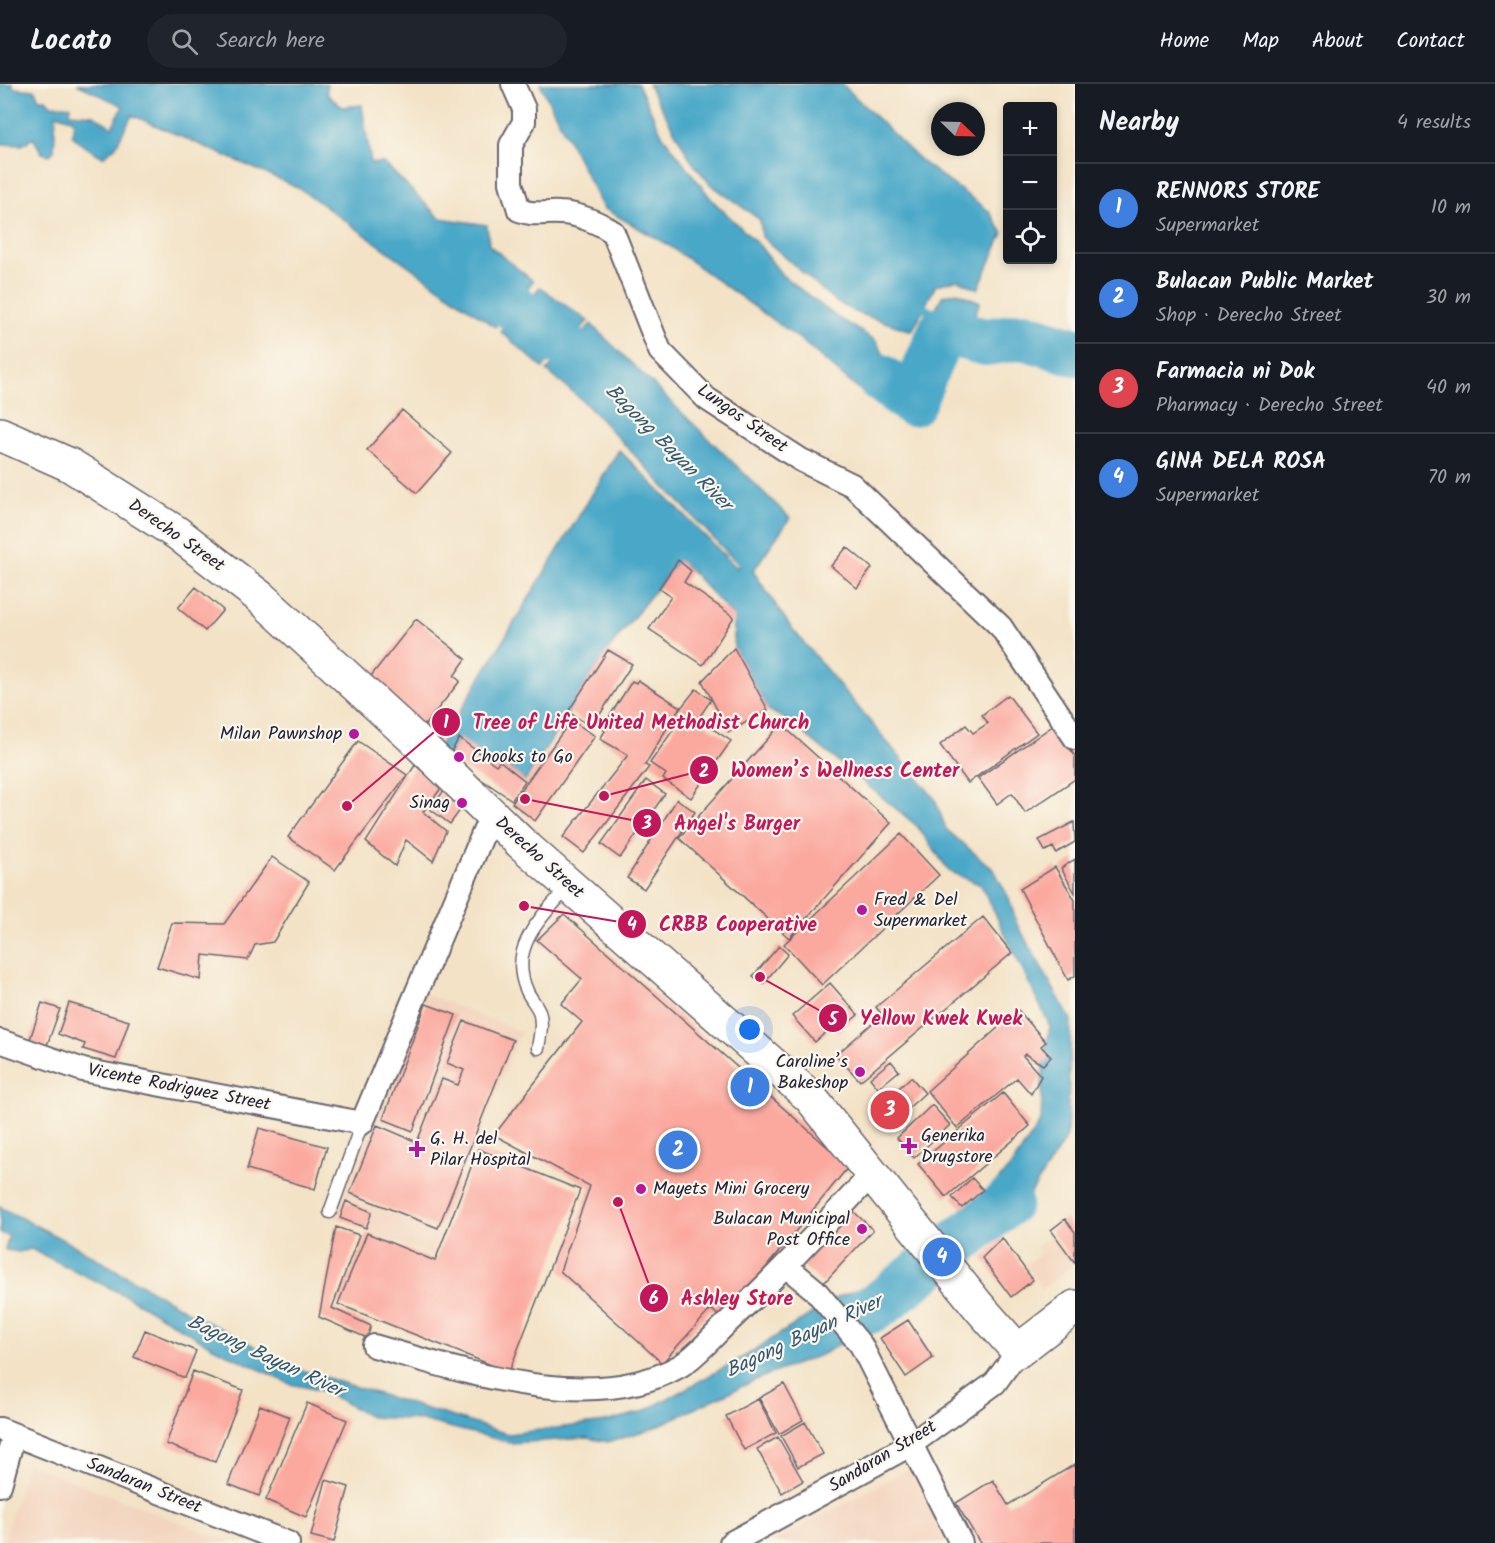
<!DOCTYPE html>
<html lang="en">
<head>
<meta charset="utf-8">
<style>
  body { margin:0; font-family:Kalam,sans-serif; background:#20242c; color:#f1f3f6 }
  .controls { position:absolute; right:18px; top:18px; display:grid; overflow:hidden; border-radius:6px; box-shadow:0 3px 9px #0003 }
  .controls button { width:54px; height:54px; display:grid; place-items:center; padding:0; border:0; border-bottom:2px solid #363941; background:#171b24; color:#f1f3f6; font:30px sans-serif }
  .compass { position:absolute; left:931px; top:18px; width:54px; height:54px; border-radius:50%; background:#171b24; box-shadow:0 3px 9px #0003; rotate:113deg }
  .you { position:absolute; left:750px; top:946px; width:21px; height:21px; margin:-15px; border:4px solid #fff; border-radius:50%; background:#1a73e8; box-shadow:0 0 0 9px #1a73e833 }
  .badge { display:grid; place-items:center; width:39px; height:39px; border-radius:50%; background:#d690ce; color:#fff; font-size:20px; font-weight:700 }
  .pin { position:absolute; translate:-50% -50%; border:3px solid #fff; box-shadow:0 2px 6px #0006 }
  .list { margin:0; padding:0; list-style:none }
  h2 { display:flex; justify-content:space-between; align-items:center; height:78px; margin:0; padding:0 24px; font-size:26px }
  h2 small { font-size:20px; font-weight:400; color:#9ea1a6 }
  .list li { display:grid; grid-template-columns:39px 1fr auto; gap:18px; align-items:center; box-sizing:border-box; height:90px; padding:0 24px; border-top:2px solid #363941 }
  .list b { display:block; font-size:22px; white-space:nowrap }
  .list p { margin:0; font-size:20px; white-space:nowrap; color:#9ea1a6 }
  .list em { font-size:20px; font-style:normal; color:#9ea1a6 }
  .icon { flex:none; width:33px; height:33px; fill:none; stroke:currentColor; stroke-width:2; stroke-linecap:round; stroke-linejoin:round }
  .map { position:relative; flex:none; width:1075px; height:1459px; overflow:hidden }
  header { display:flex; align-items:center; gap:36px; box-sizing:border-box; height:84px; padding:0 30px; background:#171b24; border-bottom:2px solid #363941 }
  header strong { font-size:28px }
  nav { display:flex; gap:33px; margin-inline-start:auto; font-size:21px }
  .search { width:420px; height:54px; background:#20242c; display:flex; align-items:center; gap:15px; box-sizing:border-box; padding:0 21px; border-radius:33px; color:#9ea1a6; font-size:22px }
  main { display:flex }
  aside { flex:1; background:#171b24 }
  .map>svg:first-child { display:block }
</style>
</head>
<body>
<header>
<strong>Locato</strong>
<div class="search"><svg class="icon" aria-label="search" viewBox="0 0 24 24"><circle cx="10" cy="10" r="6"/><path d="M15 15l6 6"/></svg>Search here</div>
<nav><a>Home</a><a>Map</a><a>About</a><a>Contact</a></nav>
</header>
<main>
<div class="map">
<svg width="1075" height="1459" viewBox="0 0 1075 1459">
  <rect width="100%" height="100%" fill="#fbf7ec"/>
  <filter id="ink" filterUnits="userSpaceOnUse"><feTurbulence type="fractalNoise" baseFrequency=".0167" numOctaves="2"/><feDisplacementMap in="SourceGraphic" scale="12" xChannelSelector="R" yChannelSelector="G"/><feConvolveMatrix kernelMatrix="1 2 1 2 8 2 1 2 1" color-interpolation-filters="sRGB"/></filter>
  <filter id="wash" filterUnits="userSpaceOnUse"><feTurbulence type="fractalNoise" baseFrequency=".008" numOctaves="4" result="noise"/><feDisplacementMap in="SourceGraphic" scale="24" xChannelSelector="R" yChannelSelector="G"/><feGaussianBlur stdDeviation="1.35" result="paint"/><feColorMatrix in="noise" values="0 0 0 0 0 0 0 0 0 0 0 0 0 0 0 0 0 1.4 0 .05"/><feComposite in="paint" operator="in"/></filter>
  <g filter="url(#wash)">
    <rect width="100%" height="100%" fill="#f3e2c6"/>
    <path fill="#f3d4be" d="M423,909L521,948L431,1172L333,1133Z
      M1054,1150L1075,1180L1042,1205L1025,1180L1040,1170L1037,1163Z
      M27,1379L232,1459H3Z
      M911,1384L949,1459H770Z"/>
    <path fill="#49a7c8" stroke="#366482" stroke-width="1.5" d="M0,0H12L14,4L35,6L39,15H46L51,21L71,22L70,29L94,31L112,43L123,22L77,0H327V10L342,23L362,21L371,79H384L440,134L487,141L489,161L533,197L495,243L299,104L132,31L116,62L103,73L81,60L72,51L74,36L56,30L54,67L50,71L42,69L33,54L22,61L0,60Z
      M540,0H638L663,52L712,116L760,162L782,191L838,234L875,256L905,305L921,296L935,311L928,321L919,327L900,319L882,304L858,305L801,256L668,161L603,124Z
      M648,0H842L921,77L989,127L1003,149L978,205L958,196L936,201L912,247L855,228L836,218L762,153L760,136L710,100L692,78Z
      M540,203L588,237L543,284L501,248Z
      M957,208L980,218L959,268L931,269L922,252L942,212Z
      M591,240L790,434L753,487L790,542L935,715L946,745L994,786L1009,814L1016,838L1071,936L1067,1052L1024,1120L968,1173L950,1149L1012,1081L1041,1037L1043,981L1050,942L981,801L949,787L917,742L790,638L768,626L734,564V533L691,487L678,477L608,566L525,697L500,677L496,681L459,655L448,673L437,665L619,366L737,484L739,481L583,317L547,287Z
      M0,1123L75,1162L192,1230L301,1286L508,1350L605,1338L643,1328L747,1271L836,1214L915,1183L931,1205L823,1270L760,1294L651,1345L608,1358L587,1354L512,1359L421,1336L370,1333L324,1307L290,1300L211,1262L130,1214L31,1165L19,1168L5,1166L9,1152L0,1149Z"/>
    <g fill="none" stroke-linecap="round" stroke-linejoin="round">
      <path stroke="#49a7c8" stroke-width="8" d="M924,224L934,229L938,239"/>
      <path stroke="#49a7c8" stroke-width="48" d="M458,182L565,261L616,310
        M879,293L912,318L942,247L986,258L1024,252L1075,268
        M866,1227L878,1222L1008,1118"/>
    </g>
    <g id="blocks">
      <path fill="#fba99f" d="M402,326L452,369L417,409L367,366Z
        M847,463L872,484L857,504L831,482Z
        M678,476L691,487L684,498L734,533L703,581L649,545L671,513L659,504Z
        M196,503L223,526L205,547L178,524Z
        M416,535L466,575L454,592L460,597L421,646L363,602Z
        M734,564L768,626L729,648L702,597Z
        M608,566L632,580L592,643L568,628Z
        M638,596L680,623L676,630L696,605L711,616L698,635L731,657L691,714L663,695L666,690L650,679L680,636L674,632L645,681L649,683L584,769L563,753L628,671L600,655L605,647L602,644L632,597L636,599Z
        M1008,611L1037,649L968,699L940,661L966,641L973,649L988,639L982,631Z
        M571,636L595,652L535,737L512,719Z
        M781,640L891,739L789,854L679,754Z
        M1054,641L1075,672V695L1025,729L1012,709L997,720L978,694Z
        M459,654L496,681L500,677L525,697L512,716L448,673Z
        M358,657L407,691L335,786L288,753Z
        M415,681L442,703L423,728L446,747L433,777L406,756L395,782L366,758Z
        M646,696L665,710L620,774L601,760Z
        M450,699L469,714L450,740L430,725Z
        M677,715L695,728L644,805L627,794Z
        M1074,738L1075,758L1056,769L1053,763L1045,767L1039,756Z
        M901,750L939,791L822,901L784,860Z
        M272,773L309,798L273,858L255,861L248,876L203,871L201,896L157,883L172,839L224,840Z
        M1075,775V809L1061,784Z
        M1055,783L1075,816V892L1068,896L1020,805Z
        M564,830L849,1082L723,1236L711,1225L662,1279L560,1187L590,1102L494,1051L582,938L561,920L582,895L537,856Z
        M983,833L1012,869L860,997L836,971L882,931L876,923Z
        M779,862L788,870L763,900L753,892Z
        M830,899L858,931L837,949L832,943L815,958L792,932Z
        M42,919L60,925L46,964L29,958Z
        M69,919L129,937L116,975L83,965L85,960L58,950Z
        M426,920L456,931L413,1047L383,1035Z
        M1018,926L1046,958L1041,962L1051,973L1043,981L1025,970L1023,972L1041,992L1031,1010L1017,994L957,1044L927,1007Z
        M464,937L513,956L438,1144L350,1109L377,1041L417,1058L442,995L458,1001L464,986L447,979Z
        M891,977L899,987L878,1004L870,994Z
        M911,993L925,1009L894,1037L880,1021Z
        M1003,1009L1030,1042L946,1113L918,1080Z
        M932,1021L950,1041L914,1074L897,1054Z
        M259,1044L327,1063L315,1105L247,1085Z
        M478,1065L580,1106L509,1288L338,1220L367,1149L435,1177Z
        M972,1094L983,1106L962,1124L952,1113Z
        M346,1117L372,1128L366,1144L340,1134Z
        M849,1123L873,1146L823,1200L799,1178Z
        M1065,1135L1075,1148V1179L1051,1146Z
        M336,1143L359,1151L332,1224L371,1242L367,1254L319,1233Z
        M1002,1154L1033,1196L1011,1213L982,1174Z
        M908,1236L933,1274L906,1293L880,1254Z
        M145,1246L196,1267L185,1294L134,1273Z
        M193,1287L243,1306L215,1378L166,1360Z
        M784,1300L803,1336L779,1350L759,1314Z
        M758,1315L776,1349L744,1366L726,1332Z
        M307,1319L347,1336L306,1433L266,1416Z
        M260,1321L290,1333L259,1412L228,1400Z
        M805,1338L823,1370L798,1383L781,1352Z
        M778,1353L803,1397L782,1409L757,1365Z
        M1075,1380V1459H980L956,1419L993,1396L1008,1421Z
        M326,1396L349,1403L334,1458L311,1452Z"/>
    </g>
  </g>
  <g filter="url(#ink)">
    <use href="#blocks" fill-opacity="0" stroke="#6b656c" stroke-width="1.5"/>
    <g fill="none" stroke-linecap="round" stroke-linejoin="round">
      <defs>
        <path id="service" d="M538,964C540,952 543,939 539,927C536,920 530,914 527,907C507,863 542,833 569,802
          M330,1128L362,1039"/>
        <path id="minor" d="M513,0L524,25V38L511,61V99L519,126C534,132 544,128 560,129C576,129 600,139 613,148L660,267L707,315L801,376L852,401L1001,543L1075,654
          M0,957L83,986L362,1039L491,731
          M787,1183L815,1206L861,1261L961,1459
          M374,1262C463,1287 592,1332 680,1282C697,1272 712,1253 727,1239C778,1191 825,1141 873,1089
          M0,1345L288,1459
          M0,1401L14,1351
          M731,1459L910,1361L995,1299L1018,1267"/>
        <path id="secondary" d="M0,350L70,381L177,449L260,513L412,653L520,758L810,1013L979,1223L1018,1267L1075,1223"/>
      </defs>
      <use href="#service" stroke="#6b656c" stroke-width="15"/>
      <use href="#minor" stroke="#6b656c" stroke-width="26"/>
      <use href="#secondary" stroke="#6b656c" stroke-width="36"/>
      <use href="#service" stroke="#fff" stroke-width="12"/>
      <use href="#minor" stroke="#fff" stroke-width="22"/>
      <use href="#secondary" stroke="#fff" stroke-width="33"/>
    </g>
  </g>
  <g fill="#b5179e" stroke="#fbf7ec" stroke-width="2">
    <circle cx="354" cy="650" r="6"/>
    <circle cx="459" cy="673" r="6"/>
    <circle cx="462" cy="719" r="6"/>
    <circle cx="862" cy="826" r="6"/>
    <circle cx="860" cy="988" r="6"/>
    <path d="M906 1053h6v6h6v6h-6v6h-6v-6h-6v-6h6z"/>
    <path d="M414 1056h6v6h6v6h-6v6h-6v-6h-6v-6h6z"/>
    <circle cx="641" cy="1105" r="6"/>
    <circle cx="862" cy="1145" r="6"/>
  </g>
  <g text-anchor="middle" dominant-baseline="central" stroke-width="4.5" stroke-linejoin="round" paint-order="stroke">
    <g font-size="18" fill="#22223b" stroke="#fbf7ec">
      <text transform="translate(742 335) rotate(35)">Lungos Street</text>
      <text transform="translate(176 452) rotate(35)">Derecho Street</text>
      <text transform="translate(539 774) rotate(42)">Derecho Street</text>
      <text transform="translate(179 1004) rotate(11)">Vicente Rodriguez Street</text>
      <text transform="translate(883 1373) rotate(-31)">Sandaran Street</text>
      <text transform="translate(144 1402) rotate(22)">Sandaran Street</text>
    </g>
    <g font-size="18" fill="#22223b" stroke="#fbf7ec" text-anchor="start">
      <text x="342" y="650" text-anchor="end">Milan Pawnshop</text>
      <text x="471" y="673">Chooks to Go</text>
      <text x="450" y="719" text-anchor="end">Sinag</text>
      <text x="874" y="816">Fred &amp; Del<tspan x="874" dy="21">Supermarket</tspan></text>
      <text x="848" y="978" text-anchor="end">Caroline’s<tspan x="848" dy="21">Bakeshop</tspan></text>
      <text x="921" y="1052">Generika<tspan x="921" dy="21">Drugstore</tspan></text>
      <text x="430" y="1055">G. H. del<tspan x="430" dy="21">Pilar Hospital</tspan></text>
      <text x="653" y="1105">Mayets Mini Grocery</text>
      <text x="850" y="1135" text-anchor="end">Bulacan Municipal<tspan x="850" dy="21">Post Office</tspan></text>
    </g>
    <g font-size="20" font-style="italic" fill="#325773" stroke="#fbf7ec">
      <text transform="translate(668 364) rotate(45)">Bagong Bayan River</text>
      <text transform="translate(804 1253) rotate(-25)">Bagong Bayan River</text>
      <text transform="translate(265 1273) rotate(25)">Bagong Bayan River</text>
    </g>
  </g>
  <path fill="none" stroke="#c2185b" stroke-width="2" d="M347 722L446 638M604 712L704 686M525 715L647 739M524 822L632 840M760 893L833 934M618 1118L654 1214"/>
  <g fill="#c2185b" stroke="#fbf7ec" stroke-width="2">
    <circle cx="347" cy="722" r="6"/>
    <circle cx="604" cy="712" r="6"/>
    <circle cx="525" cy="715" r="6"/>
    <circle cx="524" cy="822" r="6"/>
    <circle cx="760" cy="893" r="6"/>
    <circle cx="618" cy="1118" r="6"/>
    <circle cx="446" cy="638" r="15"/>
    <circle cx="704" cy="686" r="15"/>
    <circle cx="647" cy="739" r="15"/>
    <circle cx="632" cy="840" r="15"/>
    <circle cx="833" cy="934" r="15"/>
    <circle cx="654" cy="1214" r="15"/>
  </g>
  <g font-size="18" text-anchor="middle" font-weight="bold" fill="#fff">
    <text x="446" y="644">1</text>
    <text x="704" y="693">2</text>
    <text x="647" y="745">3</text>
    <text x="632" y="846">4</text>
    <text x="833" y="941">5</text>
    <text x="654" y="1220">6</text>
  </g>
  <g font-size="20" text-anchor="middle" font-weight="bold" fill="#c2185b" stroke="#fbf7ec" stroke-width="4.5" stroke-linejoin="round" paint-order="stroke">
    <text x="641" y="645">Tree of Life United Methodist Church</text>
    <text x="845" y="693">Women’s Wellness Center</text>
    <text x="737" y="746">Angel's Burger</text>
    <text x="738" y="847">CRBB Cooperative</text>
    <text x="941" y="941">Yellow Kwek Kwek</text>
    <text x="737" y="1221">Ashley Store</text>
  </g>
</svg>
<div class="controls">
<button>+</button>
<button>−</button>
<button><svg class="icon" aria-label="locate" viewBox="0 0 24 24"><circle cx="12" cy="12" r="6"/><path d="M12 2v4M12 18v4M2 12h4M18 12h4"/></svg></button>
</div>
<svg class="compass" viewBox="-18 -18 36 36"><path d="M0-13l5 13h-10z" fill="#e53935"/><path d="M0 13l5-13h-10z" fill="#9ea1a6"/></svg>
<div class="you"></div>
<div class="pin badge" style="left:750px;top:1003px;background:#3f7fe0">1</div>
<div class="pin badge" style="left:678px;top:1066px;background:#3f7fe0">2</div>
<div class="pin badge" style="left:890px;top:1026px;background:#e0444e">3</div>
<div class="pin badge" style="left:942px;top:1173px;background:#3f7fe0">4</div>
</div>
<aside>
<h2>Nearby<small>4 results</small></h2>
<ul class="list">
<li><span class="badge" style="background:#3f7fe0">1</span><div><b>RENNORS STORE</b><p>Supermarket</p></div><em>10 m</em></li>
<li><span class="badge" style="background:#3f7fe0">2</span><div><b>Bulacan Public Market</b><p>Shop · Derecho Street</p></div><em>30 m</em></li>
<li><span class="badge" style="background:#e0444e">3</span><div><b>Farmacia ni Dok</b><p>Pharmacy · Derecho Street</p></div><em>40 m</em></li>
<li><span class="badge" style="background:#3f7fe0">4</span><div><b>GINA DELA ROSA</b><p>Supermarket</p></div><em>70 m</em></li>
</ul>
</aside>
</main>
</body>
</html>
